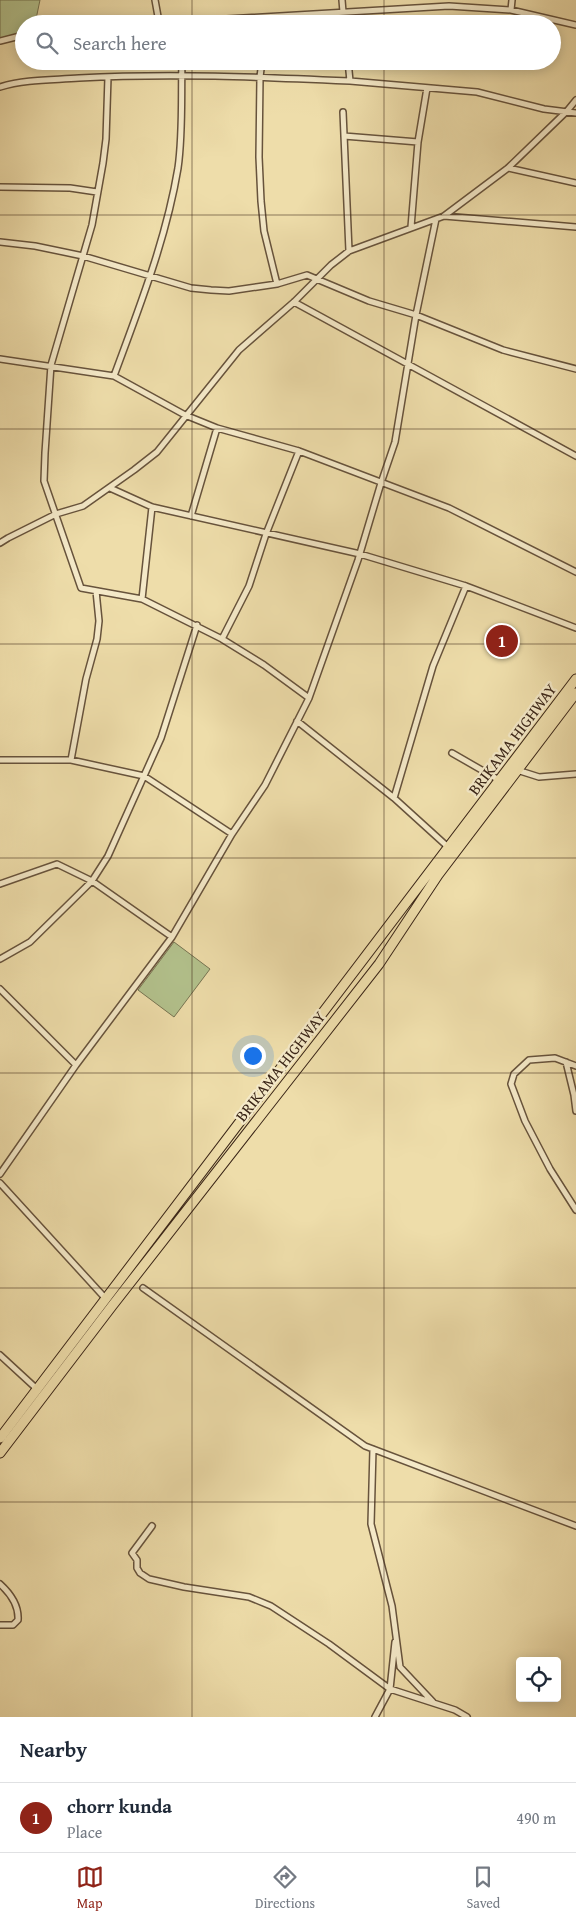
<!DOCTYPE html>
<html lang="en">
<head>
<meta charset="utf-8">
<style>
  body { margin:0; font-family:"Gentium Book Plus",serif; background:#f6f6f7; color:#1f2937 }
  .controls { position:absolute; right:15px; bottom:15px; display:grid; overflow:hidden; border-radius:5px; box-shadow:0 2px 12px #0003 }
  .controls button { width:45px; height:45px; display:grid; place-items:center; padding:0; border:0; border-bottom:1px solid #e0e1e3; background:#fff; color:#1f2937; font:25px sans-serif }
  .you { position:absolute; left:252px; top:1055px; width:18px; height:18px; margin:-12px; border:4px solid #fff; border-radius:50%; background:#1a73e8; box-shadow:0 0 0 8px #1a73e833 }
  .badge { display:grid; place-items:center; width:32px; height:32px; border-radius:50%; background:#8f2418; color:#fff; font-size:16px; font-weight:700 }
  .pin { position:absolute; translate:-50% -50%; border:2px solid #fff; box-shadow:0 1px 5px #0006 }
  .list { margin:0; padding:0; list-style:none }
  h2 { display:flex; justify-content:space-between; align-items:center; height:65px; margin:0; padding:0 20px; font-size:21px }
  h2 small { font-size:16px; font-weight:400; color:#747a83 }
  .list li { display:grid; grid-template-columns:32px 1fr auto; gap:15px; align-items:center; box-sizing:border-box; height:70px; padding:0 20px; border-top:1px solid #e0e1e3 }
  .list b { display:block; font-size:19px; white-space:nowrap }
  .list p { margin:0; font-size:16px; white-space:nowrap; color:#747a83 }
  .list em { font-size:16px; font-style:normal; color:#747a83 }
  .icon { flex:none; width:28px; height:28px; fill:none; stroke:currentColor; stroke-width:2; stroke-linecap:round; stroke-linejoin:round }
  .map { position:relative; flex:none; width:576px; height:1717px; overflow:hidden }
  .search { position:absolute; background:#fff; box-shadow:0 2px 12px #0003; left:15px; right:15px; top:15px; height:55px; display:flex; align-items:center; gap:12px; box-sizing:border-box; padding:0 18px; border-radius:28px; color:#747a83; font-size:19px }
  .sheet { height:135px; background:#fff }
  nav { display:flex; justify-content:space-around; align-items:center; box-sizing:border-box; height:70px; border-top:1px solid #e0e1e3; background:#fff; font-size:14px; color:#747a83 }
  nav a { display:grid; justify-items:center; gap:2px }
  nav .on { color:#8f2418 }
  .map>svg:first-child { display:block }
</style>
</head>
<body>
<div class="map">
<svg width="576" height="1717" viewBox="0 0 576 1717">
  <rect width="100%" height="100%" fill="#eda"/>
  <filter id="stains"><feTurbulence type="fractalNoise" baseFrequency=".004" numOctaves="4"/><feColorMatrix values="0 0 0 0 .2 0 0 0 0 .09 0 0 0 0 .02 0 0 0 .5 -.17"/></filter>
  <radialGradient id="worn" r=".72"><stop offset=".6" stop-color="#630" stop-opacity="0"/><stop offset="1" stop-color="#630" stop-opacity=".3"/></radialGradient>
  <path fill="#b3c28d" stroke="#767452" d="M0,0H40L35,24H24V35L0,44Z
    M174,942L210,969L174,1017L138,990Z"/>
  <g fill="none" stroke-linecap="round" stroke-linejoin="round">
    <defs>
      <path id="street" d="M155,0L159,22
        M342,0L344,24
        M511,10L512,0
        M142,24L449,6L511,10L576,25
        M0,41L24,35
        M262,61L260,77L259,157L261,201L264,231L277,284
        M108,77L106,139L103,163L92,225L51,365L45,453L44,481L81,588L142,599L222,639L264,665L309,698
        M350,81L477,92L544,109L576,113
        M0,87C25,79 54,80 79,78C170,73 260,77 350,81L348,61
        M343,112L349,251
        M344,136L418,142
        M508,168L576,183
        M0,187L70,188L97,192
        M444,216L576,227
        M411,227L418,142L427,88
        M0,242L35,246L83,256L191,288L211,290L229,291L277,284L307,275L369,301L416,315L503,350L576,369
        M294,302L576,456
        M0,359L114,376L185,415L217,428L299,451L449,508L576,572
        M114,376C139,308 166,240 178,168C183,133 181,96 182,61
        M110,488L152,507L360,554L466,586L576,628
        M191,516L217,428
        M0,543L8,538L56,514L83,506L134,470L157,452L239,350L294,302L331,265L349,251L444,216L508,168L567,111L576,100
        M142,599L152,507
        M222,639L249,586L266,534L299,451
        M297,721L394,798L448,847
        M452,753L499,780
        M0,760H71L144,776L232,834
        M71,760L86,679L97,639L99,621L96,591
        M517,770L539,777L576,774
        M394,798L433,666L466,586
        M0,884L57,864L92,881L172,937
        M0,959L30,942L92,881L108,856L161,738L197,625
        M0,989L76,1065
        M566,1062L574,1095L576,1111
        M576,1066L555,1058L529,1060L514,1074L511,1084L525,1121L550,1169L576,1210
        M0,1174L76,1065L172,937L232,834L265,785L309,698L358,560L381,483L395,442L416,315L436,219
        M0,1183L106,1299
        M143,1288L365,1446L576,1526
        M0,1355L38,1390
        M373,1449L371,1524L392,1606L400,1667L433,1702
        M152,1526L132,1553L137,1560V1568L140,1573L149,1579L184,1587L249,1597L271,1606L329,1644L390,1689L455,1710L467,1717
        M0,1584C11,1594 19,1605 18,1620L13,1625H0
        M375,1717L390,1689L395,1642"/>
      <path id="highway" d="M0,1438L576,679
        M0,1453L112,1306L379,964L438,875L576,693"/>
    </defs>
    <use href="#street" stroke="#67533c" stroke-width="8"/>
    <use href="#highway" stroke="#3a2517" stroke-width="11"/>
    <use href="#street" stroke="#f4e9c8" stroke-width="5"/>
    <use href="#highway" stroke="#eda" stroke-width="9"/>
  </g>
  <path fill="none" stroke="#3a2517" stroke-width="1" stroke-opacity="0.55" d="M192,0V24M384,0V24M192,61V1717M384,61V1717M0,215H576M0,429H576M0,644H576M0,858H576M0,1073H576M0,1288H576M0,1502H576"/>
  <g text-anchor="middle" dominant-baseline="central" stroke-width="4.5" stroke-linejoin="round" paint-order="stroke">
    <g font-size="16" fill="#3a2517" stroke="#f4e9c8">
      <text transform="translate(512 739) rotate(-53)">BRIKAMA HIGHWAY</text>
      <text transform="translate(280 1066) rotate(-52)">BRIKAMA HIGHWAY</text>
    </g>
  </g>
  <rect width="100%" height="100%" filter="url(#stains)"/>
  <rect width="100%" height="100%" fill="url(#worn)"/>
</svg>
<div class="controls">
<button><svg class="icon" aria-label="locate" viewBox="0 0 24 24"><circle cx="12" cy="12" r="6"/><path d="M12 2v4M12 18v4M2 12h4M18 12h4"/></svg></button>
</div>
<div class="you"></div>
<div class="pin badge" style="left:502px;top:641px">1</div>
<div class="search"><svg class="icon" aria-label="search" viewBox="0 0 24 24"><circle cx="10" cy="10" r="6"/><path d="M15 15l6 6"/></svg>Search here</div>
</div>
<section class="sheet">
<h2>Nearby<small></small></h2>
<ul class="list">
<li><span class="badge">1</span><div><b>chorr kunda</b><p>Place</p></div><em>490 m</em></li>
</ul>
</section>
<nav>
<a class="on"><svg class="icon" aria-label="map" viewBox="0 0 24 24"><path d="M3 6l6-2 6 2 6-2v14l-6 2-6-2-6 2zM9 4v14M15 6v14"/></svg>Map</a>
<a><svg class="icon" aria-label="directions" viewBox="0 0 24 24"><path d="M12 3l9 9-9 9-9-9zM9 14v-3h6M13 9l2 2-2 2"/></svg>Directions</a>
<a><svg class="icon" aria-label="saved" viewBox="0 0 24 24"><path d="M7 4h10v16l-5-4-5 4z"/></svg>Saved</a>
</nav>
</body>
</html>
